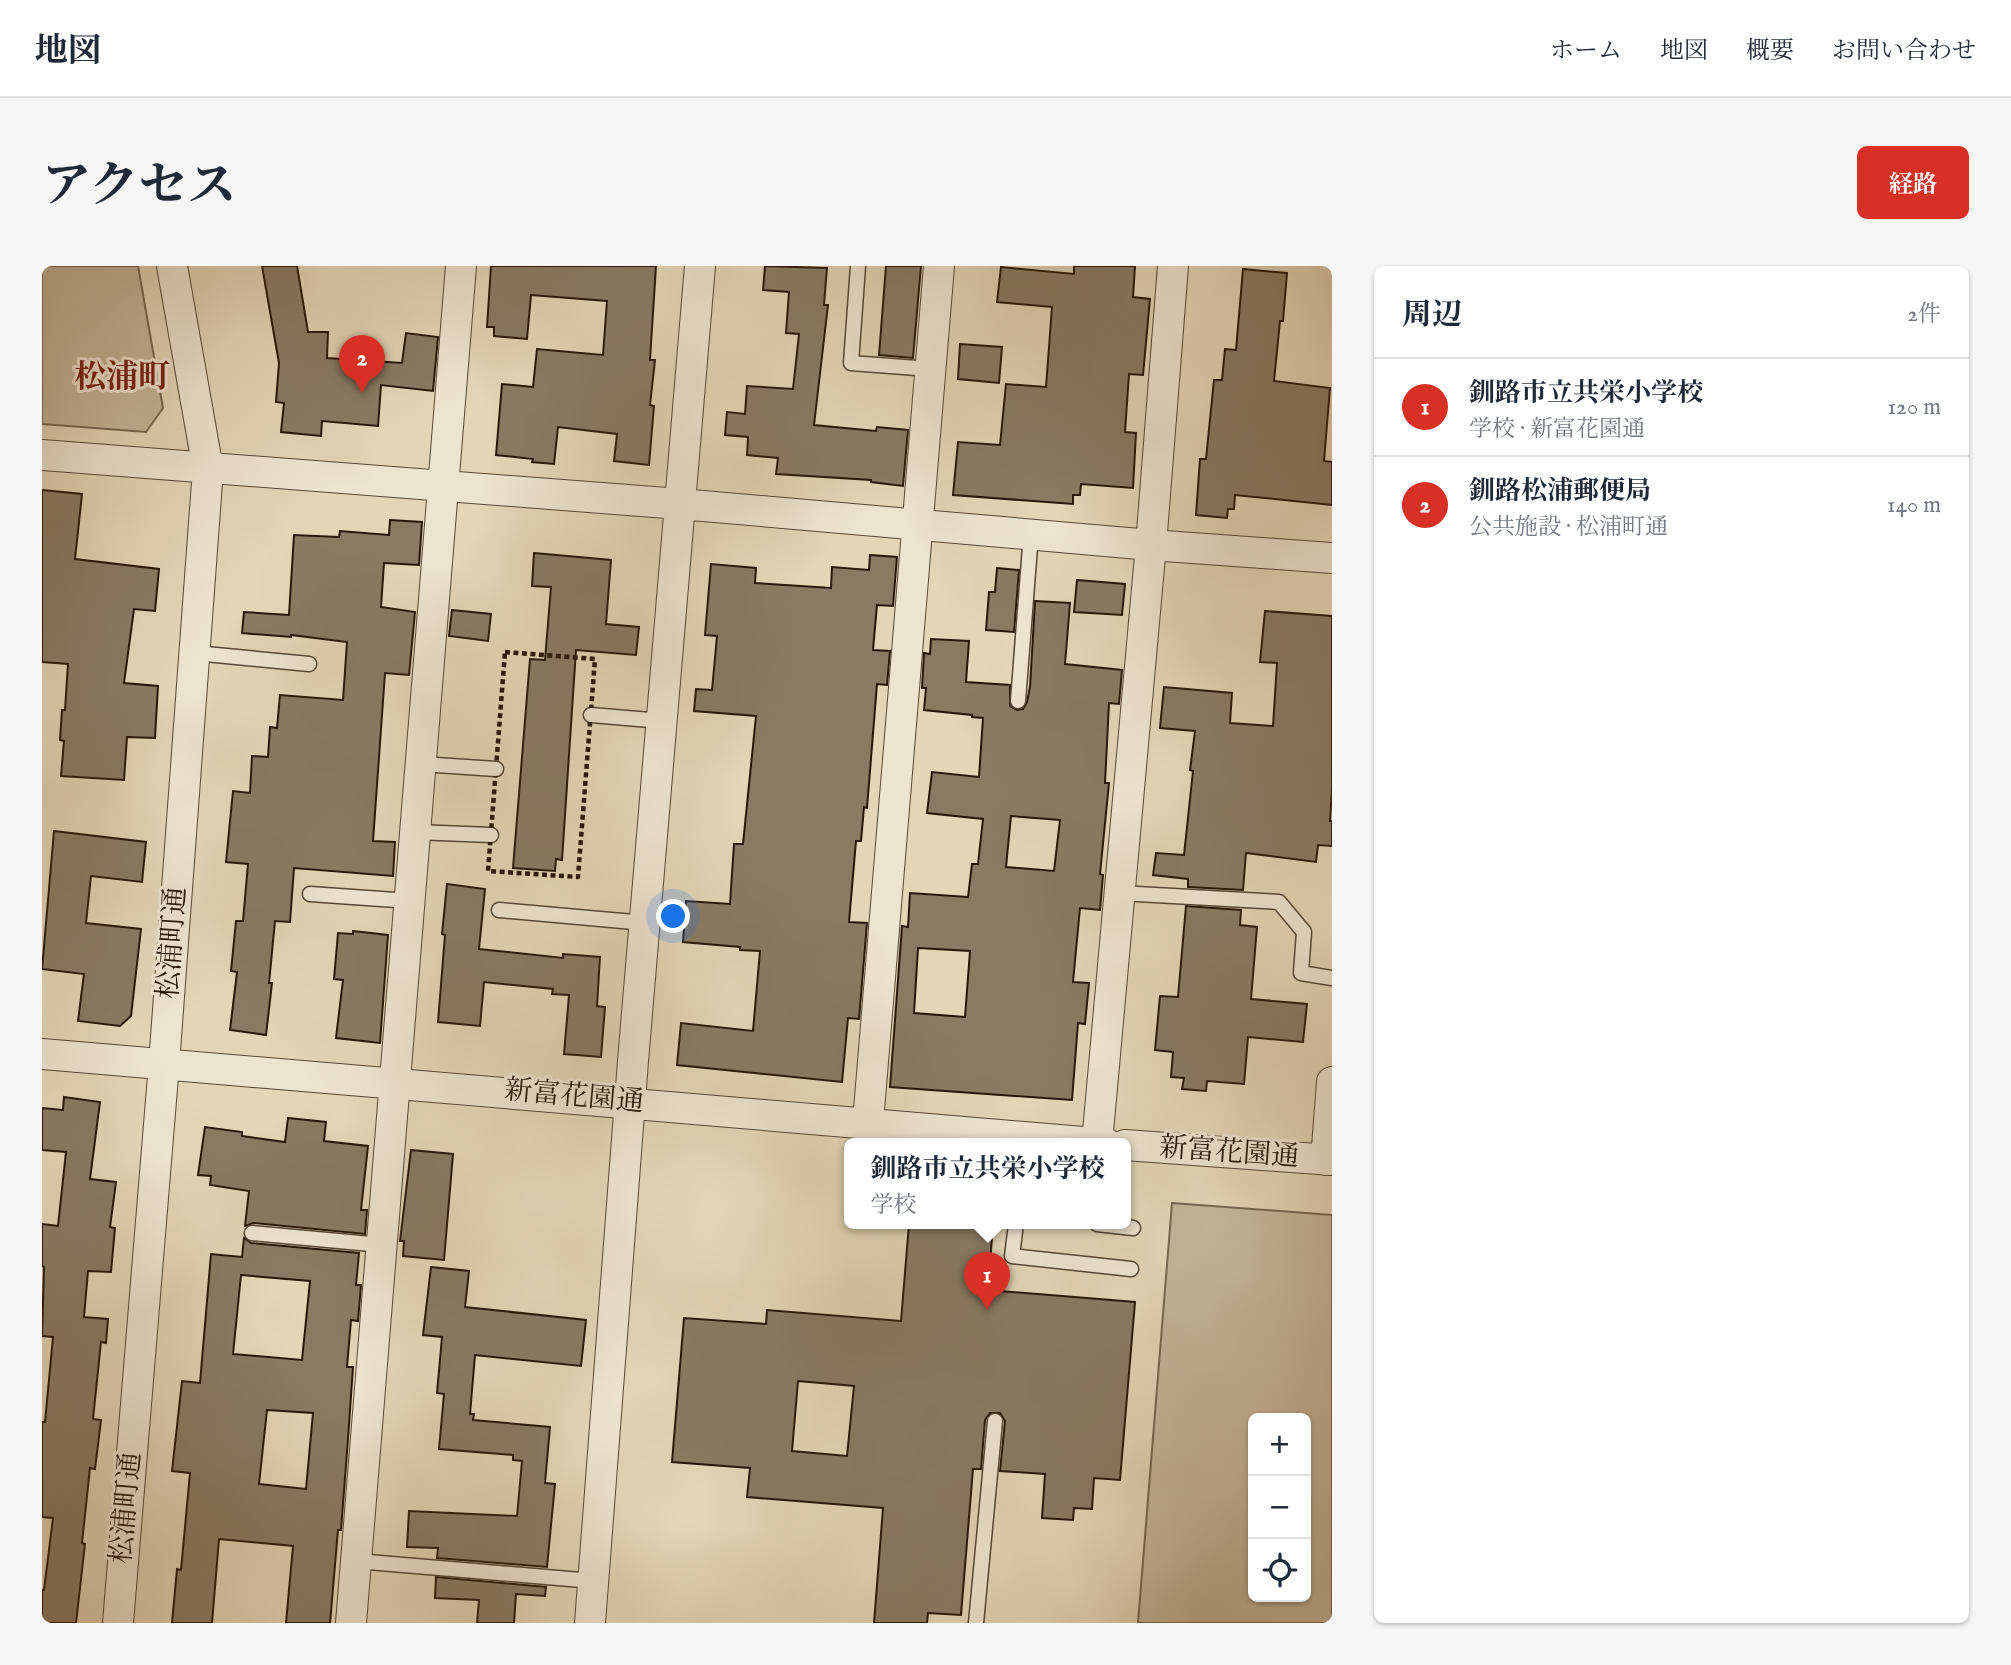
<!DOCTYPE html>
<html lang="ja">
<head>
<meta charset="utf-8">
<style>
  body { margin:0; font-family:"IM FELL English","Noto Serif JP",serif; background:#f6f6f7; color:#1f2937 }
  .controls { position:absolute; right:21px; bottom:21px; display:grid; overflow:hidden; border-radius:10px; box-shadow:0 2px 5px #0004 }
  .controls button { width:63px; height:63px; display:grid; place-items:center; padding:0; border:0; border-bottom:2px solid #e0e1e3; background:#fff; color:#1f2937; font:35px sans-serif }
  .you { position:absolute; left:632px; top:651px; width:24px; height:24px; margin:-18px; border:5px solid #fff; border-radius:50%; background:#1a73e8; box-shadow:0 0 0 10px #1a73e833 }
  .badge { display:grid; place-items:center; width:46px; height:46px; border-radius:50%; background:#d93025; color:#fff; font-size:23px; font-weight:700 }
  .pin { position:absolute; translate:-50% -58px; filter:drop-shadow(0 2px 4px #0008) }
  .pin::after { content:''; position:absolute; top:37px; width:24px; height:21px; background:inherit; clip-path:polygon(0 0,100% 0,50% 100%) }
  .popup { position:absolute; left:802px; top:872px; width:287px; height:91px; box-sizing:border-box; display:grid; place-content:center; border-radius:10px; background:#fff; filter:drop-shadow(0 2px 5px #0005); font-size:23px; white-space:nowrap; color:#747a83 }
  .popup b { font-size:26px; color:#1f2937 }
  .popup::after { content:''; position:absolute; left:50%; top:100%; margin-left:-14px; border:14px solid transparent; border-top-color:#fff }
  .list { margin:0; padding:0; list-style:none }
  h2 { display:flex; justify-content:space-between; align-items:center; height:91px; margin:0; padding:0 28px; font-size:30px }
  h2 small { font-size:23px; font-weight:400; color:#747a83 }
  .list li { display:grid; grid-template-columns:46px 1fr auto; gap:21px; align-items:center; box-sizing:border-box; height:98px; padding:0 28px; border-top:2px solid #e0e1e3 }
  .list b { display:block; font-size:26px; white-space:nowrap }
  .list p { margin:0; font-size:23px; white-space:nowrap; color:#747a83 }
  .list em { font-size:23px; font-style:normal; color:#747a83 }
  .icon { flex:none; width:38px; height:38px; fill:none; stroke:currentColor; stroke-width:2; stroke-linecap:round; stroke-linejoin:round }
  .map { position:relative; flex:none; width:1290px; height:1357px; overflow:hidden; border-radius:10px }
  header { display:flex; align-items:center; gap:42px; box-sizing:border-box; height:98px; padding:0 35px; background:#fff; border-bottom:2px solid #e0e1e3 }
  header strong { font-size:33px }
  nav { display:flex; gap:38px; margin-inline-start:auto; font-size:24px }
  .intro { display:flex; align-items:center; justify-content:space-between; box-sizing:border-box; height:168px; padding:0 42px }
  h1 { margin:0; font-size:49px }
  .button { padding:18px 32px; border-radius:10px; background:#d93025; color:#fff; font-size:24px; font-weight:700 }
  main { display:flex; gap:42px; padding:0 42px }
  aside { flex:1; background:#fff; border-radius:10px; box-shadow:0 2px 5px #0004 }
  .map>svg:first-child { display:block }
</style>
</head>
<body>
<header>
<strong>地図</strong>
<nav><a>ホーム</a><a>地図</a><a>概要</a><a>お問い合わせ</a></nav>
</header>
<div class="intro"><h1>アクセス</h1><a class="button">経路</a></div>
<main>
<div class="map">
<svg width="1290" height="1357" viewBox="0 0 1290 1357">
  <rect width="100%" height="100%" fill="#e4d5b7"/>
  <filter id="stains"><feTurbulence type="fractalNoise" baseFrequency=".00286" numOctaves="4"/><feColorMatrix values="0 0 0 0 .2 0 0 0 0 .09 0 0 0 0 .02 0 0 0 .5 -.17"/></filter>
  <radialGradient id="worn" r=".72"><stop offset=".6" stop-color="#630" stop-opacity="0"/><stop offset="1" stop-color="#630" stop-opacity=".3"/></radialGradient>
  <path fill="#c4b599" stroke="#766651" stroke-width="2" fill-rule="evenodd" d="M0,0H96L121,142L104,166L0,158Z
    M1130,937L1290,949V1357H1096ZM1211,1152H1264V1331H1211Z"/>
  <path fill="#897a63" stroke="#271709" stroke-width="2" fill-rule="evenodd" d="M220,0H255L266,66H286L285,92L360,97L364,67L396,71L391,125L339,119L336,160L280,155L279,170L239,166L242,137L234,136L237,97Z
    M449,0H614L608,94H613L608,139L612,140L607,199L572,195L575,168L516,161L512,198L490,196L491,193L454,189L460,118L491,121L495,83L561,89L565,35L489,29L485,73L452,70V61H445Z
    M723,0L785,2L782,39H786L772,159L834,165L835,161L866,164L861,220L829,216V214L734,208L736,192L705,189L706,171L683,169L685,146L703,148L705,120L751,123L757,68L744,67L747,26L721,24Z
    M844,0H879L871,92L837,89Z
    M1032,0H1093L1091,31L1108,33L1101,109L1087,108L1083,166L1094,167L1091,222L1039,218L1038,229H1031V238L911,229L916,176L958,179L964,118L1004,121L1010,41L955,36L959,1L1032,8Z
    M1201,3L1245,7L1241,55H1238L1232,115L1288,122L1282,195L1290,196V239L1193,229L1192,243H1186L1185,252L1154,249L1158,193H1164L1172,114H1180L1183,83L1194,84Z
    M918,78L960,81L957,117L916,113Z
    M0,224L40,228L33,293L117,303L113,345L92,343L82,417L116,420L113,472L85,471L82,514L19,510L22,475L18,474L20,444H23L26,398L0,396Z
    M348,254L380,256L377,299L342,297L339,341L373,346L367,409L343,407L331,575L353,576L351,610L252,602L248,656L233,655L227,717H230L224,769L188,764L195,706L189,705L194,655H201L206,598L184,596L191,525L208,527L210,490L226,491L228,461L235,462L238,429L301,434L305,376L249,369V371L200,367L202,346L247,349L252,269L297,271L298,265L347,269Z
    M492,287L569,294L564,358L597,361L594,389L534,384L520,594L514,593L513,605L471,602L488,393L503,394L509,321L490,320Z
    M828,289L855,291L851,340L835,339L831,384L848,385L845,419L835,418L825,542L822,541L819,575H814L807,656L825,657L817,753L806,752L800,816L635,799L639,757L711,765L718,685L698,684V681L641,676L644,635L688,638L692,578H701L714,450L652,445L654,423L670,424L675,370L663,369L669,298L714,302L713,317L789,322L790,301L827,304Z
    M955,302L977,304L972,366L944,364L947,326H953Z
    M1035,314L1083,318L1080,349L1032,346Z
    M993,335L1028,337L1023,398L1080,404L1077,438L1067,437L1063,517H1067L1058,608L1061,609L1058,644L1038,642L1031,716L1047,717L1043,758L1036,757L1030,834L848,821L860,660L866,661L868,627L926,631L930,598H936L941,553L885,547L890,506L937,511L941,452L930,451V449L882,444L884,422H880L882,387L888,388L889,373L927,375L924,416L968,419V440L975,444L981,443L985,436L988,421ZM969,550L1018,554L1012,605L964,601ZM876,682L928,685L923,751L872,747Z
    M410,344L449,348L446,375L407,370Z
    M1223,345L1290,350V523L1288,555H1290V580L1276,579L1274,596L1204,587L1201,624L1146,621V613L1111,609L1114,587L1142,589L1151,505L1148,504L1153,465L1118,462L1122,421L1190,427L1188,457L1231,460L1235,397L1218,396Z
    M12,565L104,576L100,616L49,610L44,657L99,663L89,750L78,760L36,755L42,708L0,703Z
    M405,618L443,623L437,683L521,692V688L558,691L555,740L563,741L559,791L522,788L527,729L510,728L511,723L442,716L438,760L396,756L403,669L400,668Z
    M1144,640L1199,644L1198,659L1215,661L1209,733L1265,738L1261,776L1206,771L1202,818L1165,815L1164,825L1140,823L1142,812L1129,811L1131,786L1113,784L1118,730L1136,731Z
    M311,665L346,669L338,777L294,772L301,714L292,713L296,667L311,668Z
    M22,831L58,836L48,913L74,916L68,961L73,962L69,1006L46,1005L42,1051L66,1053L64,1077L59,1076L51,1153L59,1154L53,1203L48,1202L40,1277L43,1278L34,1357H0V1324H2L11,1252L0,1251V1156H3L11,1071L0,1070L2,1001L0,1000V958L16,960L24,886L0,884V842L21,844Z
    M246,852L284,856L282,875L326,880L319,944H325L323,968L211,957L203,960L207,925L168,919L169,910L156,909L163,861L200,866V870L243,876Z
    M369,884L411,888L402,994L361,990L362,975H358Z
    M867,958H951L946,1024L1093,1036L1078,1214L1052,1212L1050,1243L1032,1242L1031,1254L1000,1252L1003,1208L958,1205L963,1155L958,1147H948L943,1154L939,1203H931L919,1349L886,1347L885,1357H832L841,1242L705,1231L708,1202L630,1196L642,1052L724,1058L725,1044L859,1055ZM756,1115L812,1120L805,1190L750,1185Z
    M202,972L209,977L317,987L314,1019H319L316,1055L309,1054L305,1101H311L306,1173L299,1264H296L288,1357H244L251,1280L177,1273L170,1357H130L135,1303L139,1304L148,1207L130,1205L140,1115L158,1117L169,988L200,991ZM199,1009L268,1015L260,1094L191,1088ZM225,1144L271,1147L264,1223L217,1218Z
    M389,1001L427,1005L423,1041L544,1054L539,1100L433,1089L428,1148H432L431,1154L508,1161L503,1217L513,1218L505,1301L395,1292L396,1282L365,1281L367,1245L475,1250L480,1195L471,1194V1189L397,1183L402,1128L395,1127L400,1071L381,1069Z
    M394,1311L504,1321L503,1330L474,1328L472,1357H435L437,1334L393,1332Z"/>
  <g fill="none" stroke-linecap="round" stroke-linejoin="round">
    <defs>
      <path id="service" d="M816,0L809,97L888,103
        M153,387L267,398
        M976,435L989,268
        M549,449L620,455
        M379,498L454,503
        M373,566L449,569
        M1077,627L1237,636L1262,666L1259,707L1290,712
        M268,628L368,635
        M457,644L603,657
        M974,958L970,990L1089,1003
        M1055,958L1091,962
        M210,967L340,979
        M314,1295L551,1315
        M934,1357L953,1155"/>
      <path id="minor" d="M0,189L638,238L1109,279L1290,292
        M0,788L1065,878
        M826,856L897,0
        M1055,877L1109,279L1131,0
        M1083,879L1290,894
        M1284,894L1290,816
        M76,1357L122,798L166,203L130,0
        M309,1357L419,0
        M548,1357L591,795L658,0"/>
    </defs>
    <use href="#service" stroke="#564634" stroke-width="17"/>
    <use href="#minor" stroke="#564634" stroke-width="32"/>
    <path stroke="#271709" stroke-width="4.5" stroke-dasharray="5 3.5" stroke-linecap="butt" d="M463,386L553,393L536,611L446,605Z"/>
    <use href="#service" stroke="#ede4d0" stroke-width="14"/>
    <use href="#minor" stroke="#ede4d0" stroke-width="30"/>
  </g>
  <g text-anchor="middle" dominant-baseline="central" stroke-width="6" stroke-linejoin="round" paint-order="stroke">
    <g font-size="28" fill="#271709" stroke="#ede4d0">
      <text transform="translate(131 677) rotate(-86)">松浦町通</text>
      <text transform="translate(532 831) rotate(5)">新富花園通</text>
      <text transform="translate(1187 887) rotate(4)">新富花園通</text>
      <text transform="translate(85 1242) rotate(-85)">松浦町通</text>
    </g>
    <g font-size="32" font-weight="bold" fill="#7a1f14" stroke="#ede4d0">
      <text x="80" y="112">松浦町</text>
    </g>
  </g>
  <rect width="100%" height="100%" filter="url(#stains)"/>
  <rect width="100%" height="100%" fill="url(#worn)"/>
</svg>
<div class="controls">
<button>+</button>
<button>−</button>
<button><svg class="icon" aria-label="locate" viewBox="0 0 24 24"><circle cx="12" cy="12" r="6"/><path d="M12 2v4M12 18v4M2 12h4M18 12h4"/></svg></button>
</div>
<div class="you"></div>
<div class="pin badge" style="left:945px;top:1044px">1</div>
<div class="popup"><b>釧路市立共栄小学校</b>学校</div>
<div class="pin badge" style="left:320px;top:127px">2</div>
</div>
<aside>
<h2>周辺<small>2件</small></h2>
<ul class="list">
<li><span class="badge">1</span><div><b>釧路市立共栄小学校</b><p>学校 · 新富花園通</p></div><em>120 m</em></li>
<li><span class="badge">2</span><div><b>釧路松浦郵便局</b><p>公共施設 · 松浦町通</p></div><em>140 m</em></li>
</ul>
</aside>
</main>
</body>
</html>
